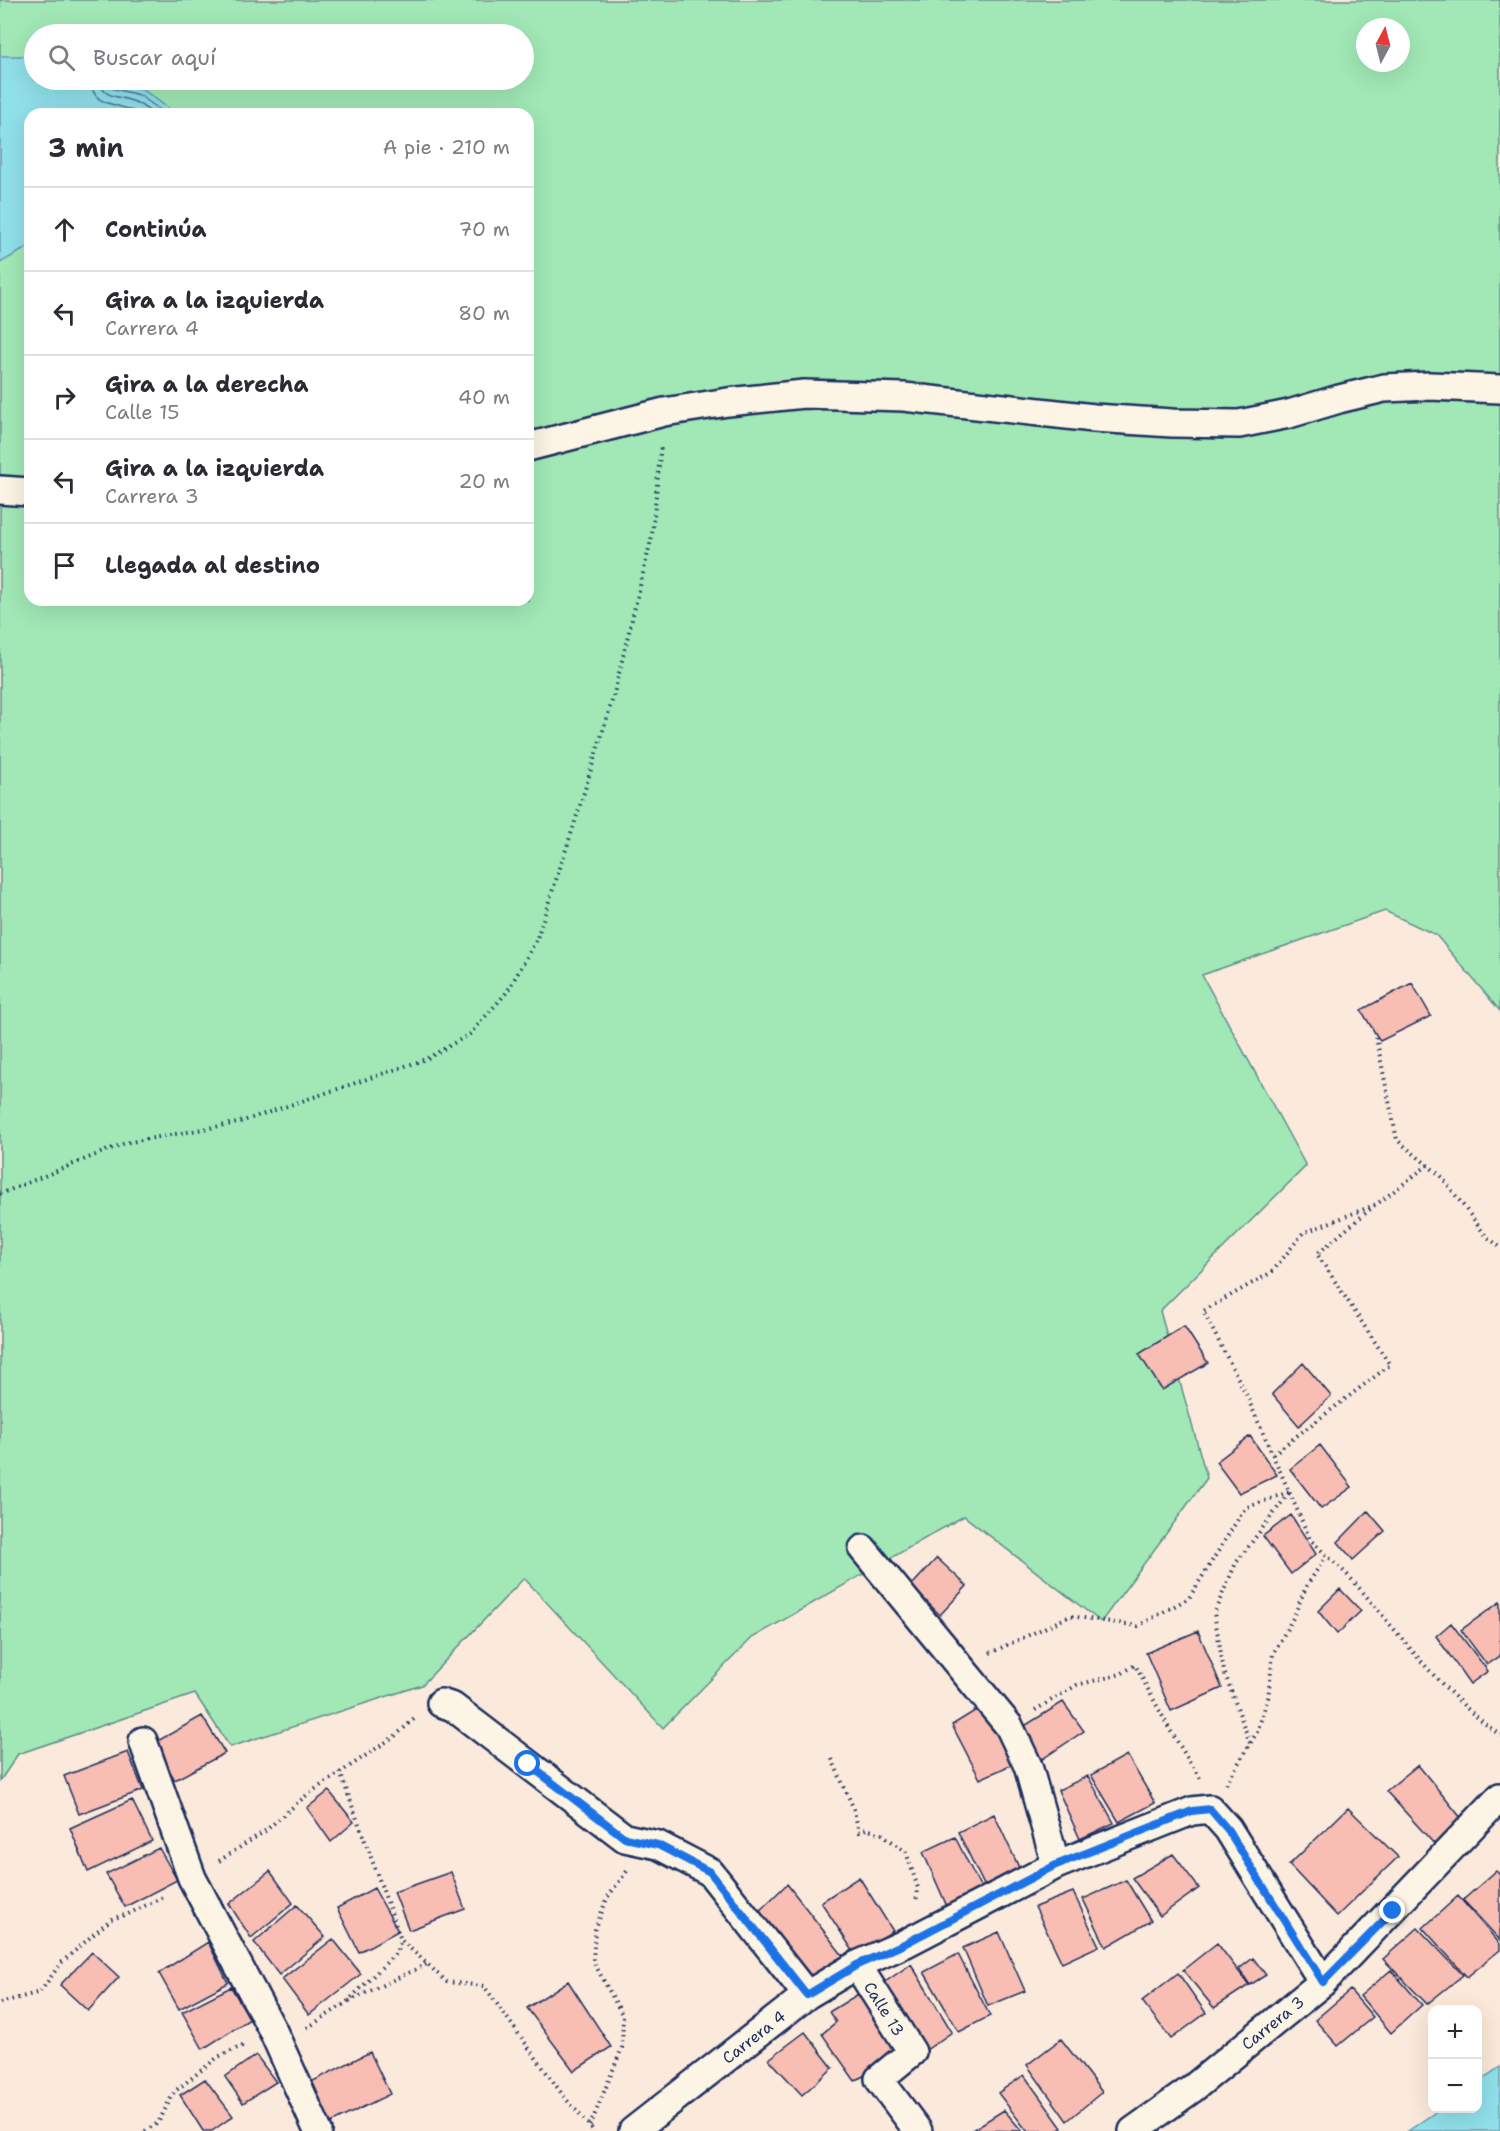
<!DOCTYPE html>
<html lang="es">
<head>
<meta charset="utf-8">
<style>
  body { margin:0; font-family:"Shantell Sans",sans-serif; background:#f2f2f3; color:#2b2b33 }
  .controls { position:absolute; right:18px; bottom:18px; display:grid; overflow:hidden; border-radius:12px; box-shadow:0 6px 24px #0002 }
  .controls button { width:54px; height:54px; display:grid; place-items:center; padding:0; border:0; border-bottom:2px solid #e1e1e2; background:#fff; color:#2b2b33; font:30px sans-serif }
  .compass { position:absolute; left:1356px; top:18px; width:54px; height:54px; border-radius:50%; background:#fff; box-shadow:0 6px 24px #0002; rotate:7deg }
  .stop { position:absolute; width:18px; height:18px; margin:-14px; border:4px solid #1a73e8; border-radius:50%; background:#fff }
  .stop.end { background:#1a73e8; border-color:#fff; box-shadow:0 2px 6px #0008 }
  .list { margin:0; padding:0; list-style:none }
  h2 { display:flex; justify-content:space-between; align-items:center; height:78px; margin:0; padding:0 24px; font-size:26px }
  h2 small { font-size:20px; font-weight:400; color:#7c7c81 }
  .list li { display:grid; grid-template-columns:39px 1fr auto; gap:18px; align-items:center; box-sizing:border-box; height:84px; padding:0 24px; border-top:2px solid #e1e1e2 }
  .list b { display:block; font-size:22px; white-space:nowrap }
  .list p { margin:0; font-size:20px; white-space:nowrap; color:#7c7c81 }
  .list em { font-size:20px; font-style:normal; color:#7c7c81 }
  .icon { flex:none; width:33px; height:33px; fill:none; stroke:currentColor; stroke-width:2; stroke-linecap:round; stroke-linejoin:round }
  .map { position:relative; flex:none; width:1500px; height:2131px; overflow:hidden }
  .search { position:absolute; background:#fff; box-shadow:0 6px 24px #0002; left:24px; top:24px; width:510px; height:66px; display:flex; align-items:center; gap:15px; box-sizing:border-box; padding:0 21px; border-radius:33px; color:#7c7c81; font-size:22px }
  .panel { position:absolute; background:#fff; box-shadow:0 6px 24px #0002; left:24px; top:108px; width:510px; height:498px; border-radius:18px }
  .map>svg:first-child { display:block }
</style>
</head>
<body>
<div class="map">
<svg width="1500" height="2131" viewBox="0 0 1500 2131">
  <rect width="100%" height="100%" fill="#fbeadb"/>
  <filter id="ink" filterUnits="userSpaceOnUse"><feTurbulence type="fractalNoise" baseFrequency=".0167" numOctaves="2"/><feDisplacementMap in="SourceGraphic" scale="12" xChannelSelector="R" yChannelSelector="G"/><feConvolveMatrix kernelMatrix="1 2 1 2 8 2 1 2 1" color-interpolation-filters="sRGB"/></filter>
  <g filter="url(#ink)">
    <path fill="#a1e8b6" stroke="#5e8c8a" stroke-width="1.5" fill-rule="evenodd" d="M0,0H1500V1011L1436,935L1385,911L1202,975L1306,1166L1160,1311L1207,1478L1101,1622L964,1516L752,1638L663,1728L524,1578L422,1685L230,1747L195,1694L18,1754L0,1781ZM1365,27H1401V63H1365ZM34,34H524V80H34ZM30,114H528V600H30Z"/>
    <path fill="#90e0ea" stroke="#6199b2" stroke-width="1.5" d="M0,56H25L34,60V80H102L142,89L176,114H30V246L0,263Z
      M1500,2067V2131H1408L1440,2109L1478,2108V2082Z"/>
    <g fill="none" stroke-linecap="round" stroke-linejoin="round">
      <path stroke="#4a7696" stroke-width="1.5" d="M91,80C92,110 120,101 137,114
        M100,80C101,100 123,95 137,103C143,106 148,110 153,114
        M107,80L111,88L139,95L166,114"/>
    </g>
    <path fill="#f8bdb3" stroke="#1b2f5e" stroke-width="1.5" d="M1412,983L1431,1016L1380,1041L1361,1010Z
      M1184,1326L1208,1363L1162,1390L1139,1354Z
      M1303,1363L1331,1396L1299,1426L1272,1394Z
      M1250,1436L1277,1475L1239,1493L1216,1462Z
      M1320,1445L1352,1487L1321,1509L1290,1469Z
      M1368,1511L1385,1531L1353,1560L1338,1542Z
      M1291,1515L1316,1554L1291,1574L1263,1536Z
      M937,1558L967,1586L940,1615L911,1586Z
      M1340,1589L1361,1611L1337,1634L1318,1611Z
      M1500,1602V1656L1487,1665L1461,1630Z
      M1451,1623L1488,1671L1470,1684L1436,1636Z
      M1198,1631L1222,1688L1171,1711L1146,1653Z
      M1063,1702L1084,1731L1038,1762L1018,1730Z
      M986,1704L1022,1760L980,1779L952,1725Z
      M202,1716L225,1753L175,1780L154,1743Z
      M128,1752L143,1790L79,1814L64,1776Z
      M1127,1755L1155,1803L1119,1822L1091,1775Z
      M1418,1765L1466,1824L1437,1847L1386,1791Z
      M1088,1776L1114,1823L1080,1839L1058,1790Z
      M329,1791L354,1822L331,1842L307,1808Z
      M132,1800L152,1841L88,1872L70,1828Z
      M1348,1808L1398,1857L1337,1916L1289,1865Z
      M994,1814L1022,1874L987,1891L958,1832Z
      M955,1837L985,1896L949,1911L923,1852Z
      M159,1848L177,1880L125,1907L106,1874Z
      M1173,1854L1199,1888L1160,1916L1132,1878Z
      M270,1871L293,1903L251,1938L229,1904Z
      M1496,1871L1500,1875V1940L1463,1900Z
      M451,1872L465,1909L409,1930L394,1892Z
      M859,1877L893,1931L855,1954L821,1902Z
      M1126,1880L1151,1921L1106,1947L1083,1899Z
      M787,1884L844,1957L811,1986L754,1916Z
      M374,1888L398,1931L359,1952L337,1908Z
      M1073,1892L1099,1946L1062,1963L1035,1907Z
      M1458,1896L1500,1944V1950L1467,1977L1423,1928Z
      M297,1905L325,1937L279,1975L254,1942Z
      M1418,1928L1463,1975L1427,2004L1383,1959Z
      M999,1932L1025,1991L988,2006L963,1948Z
      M333,1939L361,1974L309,2015L282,1979Z
      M208,1942L228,1983L179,2009L159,1973Z
      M1217,1943L1249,1985L1214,2008L1183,1970Z
      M92,1952L119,1977L88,2011L60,1985Z
      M958,1954L990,2016L959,2032L924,1972Z
      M1253,1958L1266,1975L1250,1985L1239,1969Z
      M911,1964L952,2032L919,2055L875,1989Z
      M1391,1970L1422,2005L1391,2033L1360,1996Z
      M1178,1973L1206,2013L1171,2039L1142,2001Z
      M568,1981L611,2047L574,2071L527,2008Z
      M231,1987L250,2019L203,2049L182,2012Z
      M1350,1990L1373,2017L1338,2046L1315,2020Z
      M863,1991L906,2050L855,2081L822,2034L836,2022L829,2012Z
      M805,2032L833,2068L802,2095L769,2059Z
      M1061,2039L1102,2092L1067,2121L1027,2065Z
      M370,2052L390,2094L329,2124L311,2082Z
      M256,2055L276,2082L243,2103L225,2077Z
      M1024,2075L1062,2128L1057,2131H1027L998,2093Z
      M205,2079L233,2116L212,2131H203L180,2095Z
      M1004,2110L1022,2131L972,2130Z"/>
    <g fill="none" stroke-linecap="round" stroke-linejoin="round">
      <defs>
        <path id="minor" d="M528,447L664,412L728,402L804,394L904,397L1094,418L1172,423L1239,424L1289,414L1339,399L1384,388L1430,386L1500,389
          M0,490L30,492
          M863,1549L1009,1726L1028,1766L1056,1865
          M441,1703L453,1707L625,1838L658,1845L710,1872L807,1995
          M143,1741L192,1878L273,2031L318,2131
          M857,1965L912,2052L879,2079L918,2131
          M633,2131L807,1995L857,1965L904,1944L1056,1865L1192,1811L1210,1809L1228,1829L1323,1982
          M1133,2131L1192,2089L1323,1982L1500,1797"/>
      </defs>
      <use href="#minor" stroke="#1b2f5e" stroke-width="32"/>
      <path stroke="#1b2f5e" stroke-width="4" stroke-dasharray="1.5 4.5" stroke-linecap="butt" d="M1376,1037L1397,1140L1441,1176L1486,1236L1500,1247
        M1428,1165L1377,1204L1303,1233L1272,1272L1203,1311L1244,1390L1310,1539C1324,1554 1340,1566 1353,1581C1400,1634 1442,1694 1500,1735
        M0,1194L125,1143L237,1123L376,1076L426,1059L470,1034L507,992L536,941L574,825L613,698L652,536L661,444
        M1273,1454L1390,1365L1317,1254L1374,1206
        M990,1653L1070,1616L1138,1626L1189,1598L1245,1508L1289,1492
        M1035,1710L1077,1685L1121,1674L1135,1665L1170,1730L1200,1778
        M1250,1743L1224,1671L1214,1613L1236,1563L1289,1493
        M832,1759L853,1807L859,1832L866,1829L882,1834L906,1852L918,1888L916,1903
        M340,1772L401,1940L447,1982L484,1986L565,2098L594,2131
        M1226,1784L1257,1732L1268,1698L1273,1654L1293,1618L1306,1587L1326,1556
        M219,1861L265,1831L308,1794L395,1736L414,1719
        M349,2001L427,1964
        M0,2003L40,1992L61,1963L111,1919L128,1914L165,1896
        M307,2028L346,2003L396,1953L401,1940
        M590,2126L622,2048L623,2016L593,1961L595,1930L607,1898L627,1871
        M145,2131L158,2123L174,2092L218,2057L246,2044"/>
      <use href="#minor" stroke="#fcf5e5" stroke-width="27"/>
    </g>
  </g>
  <g fill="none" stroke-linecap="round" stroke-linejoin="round" filter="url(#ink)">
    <path stroke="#1a73e8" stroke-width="8" d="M528,1764L625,1838L658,1845L710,1872L807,1995L857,1965L904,1944L1056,1865L1192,1811L1210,1809L1228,1830L1323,1982L1393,1911"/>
  </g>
  <g text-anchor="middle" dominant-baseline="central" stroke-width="6" stroke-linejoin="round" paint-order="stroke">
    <g font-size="16" fill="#1b2f5e" stroke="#fcf5e5">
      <text transform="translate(884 2009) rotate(58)">Calle 13</text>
      <text transform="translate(1273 2023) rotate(-39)">Carrera 3</text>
      <text transform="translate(754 2037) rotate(-38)">Carrera 4</text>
    </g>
  </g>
</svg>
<div class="controls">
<button>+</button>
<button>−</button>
</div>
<svg class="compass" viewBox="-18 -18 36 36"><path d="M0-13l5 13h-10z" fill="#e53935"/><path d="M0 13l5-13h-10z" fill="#7c7c81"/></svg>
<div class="stop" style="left:528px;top:1764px"></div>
<div class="stop end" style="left:1393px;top:1911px"></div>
<div class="search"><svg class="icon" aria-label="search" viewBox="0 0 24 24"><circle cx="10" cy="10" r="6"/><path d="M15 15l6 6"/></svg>Buscar aquí</div>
<section class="panel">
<h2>3 min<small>A pie · 210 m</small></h2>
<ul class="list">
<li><svg class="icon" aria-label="ahead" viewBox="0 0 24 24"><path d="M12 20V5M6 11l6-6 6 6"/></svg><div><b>Continúa</b></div><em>70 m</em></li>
<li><svg class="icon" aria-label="left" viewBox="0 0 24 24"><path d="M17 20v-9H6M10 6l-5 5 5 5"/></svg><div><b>Gira a la izquierda</b><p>Carrera 4</p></div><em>80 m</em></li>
<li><svg class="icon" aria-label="right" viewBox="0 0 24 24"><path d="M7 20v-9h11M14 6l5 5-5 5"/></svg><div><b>Gira a la derecha</b><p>Calle 15</p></div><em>40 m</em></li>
<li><svg class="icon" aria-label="left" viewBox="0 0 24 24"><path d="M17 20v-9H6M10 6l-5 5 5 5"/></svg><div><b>Gira a la izquierda</b><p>Carrera 3</p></div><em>20 m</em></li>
<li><svg class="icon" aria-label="arrive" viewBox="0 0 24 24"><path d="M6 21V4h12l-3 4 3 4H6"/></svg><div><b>Llegada al destino</b></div></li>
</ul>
</section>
</div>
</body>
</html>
